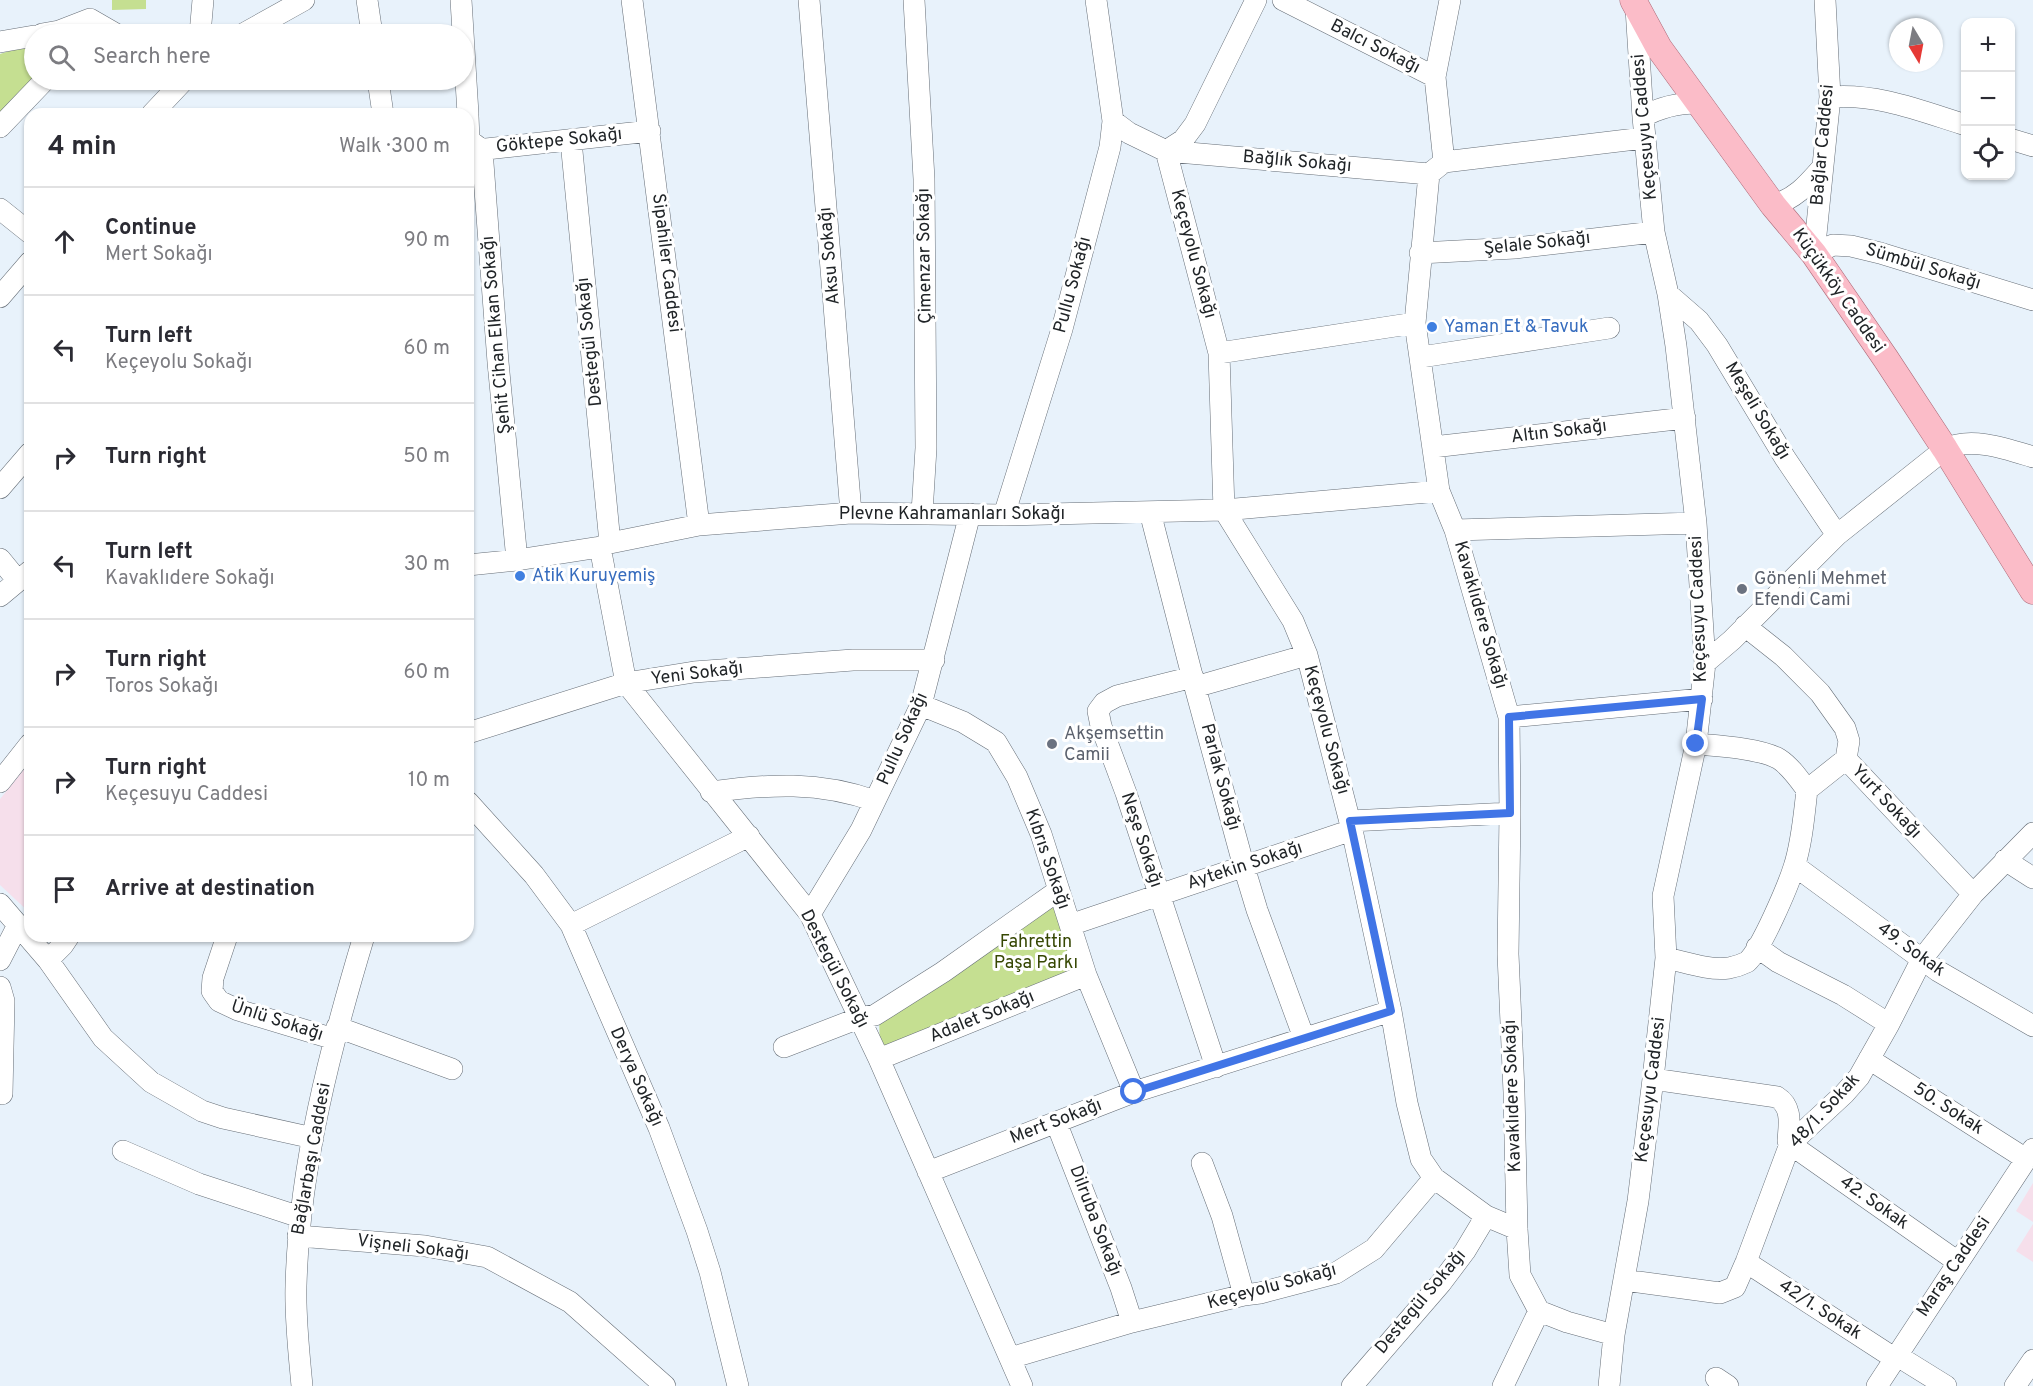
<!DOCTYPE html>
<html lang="en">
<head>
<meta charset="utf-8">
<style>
  body { margin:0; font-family:Overpass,sans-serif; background:#f7f7f7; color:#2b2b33 }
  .controls { position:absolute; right:18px; top:18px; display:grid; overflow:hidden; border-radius:12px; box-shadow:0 2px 4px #0004 }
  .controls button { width:54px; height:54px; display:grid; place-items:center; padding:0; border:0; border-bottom:2px solid #e1e1e2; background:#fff; color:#2b2b33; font:30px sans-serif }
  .compass { position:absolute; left:1889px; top:18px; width:54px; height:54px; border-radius:50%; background:#fff; box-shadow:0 2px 4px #0004; rotate:170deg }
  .stop { position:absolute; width:18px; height:18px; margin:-14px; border:4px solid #4175e6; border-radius:50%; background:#fff }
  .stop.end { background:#4175e6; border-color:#fff; box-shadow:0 2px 6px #0008 }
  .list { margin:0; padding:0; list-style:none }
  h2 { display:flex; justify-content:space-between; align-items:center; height:78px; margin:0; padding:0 24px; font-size:26px }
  h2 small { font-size:20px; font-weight:400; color:#7c7c81 }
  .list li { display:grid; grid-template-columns:39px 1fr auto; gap:18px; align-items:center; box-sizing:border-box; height:108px; padding:0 24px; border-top:2px solid #e1e1e2 }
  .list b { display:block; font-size:22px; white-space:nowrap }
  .list p { margin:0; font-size:20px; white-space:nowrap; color:#7c7c81 }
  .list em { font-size:20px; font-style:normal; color:#7c7c81 }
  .icon { flex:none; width:33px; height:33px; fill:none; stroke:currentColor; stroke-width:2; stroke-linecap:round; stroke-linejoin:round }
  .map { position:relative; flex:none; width:2033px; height:1386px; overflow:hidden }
  .search { position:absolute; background:#fff; box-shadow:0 2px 4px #0004; left:24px; top:24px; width:450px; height:66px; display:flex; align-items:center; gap:15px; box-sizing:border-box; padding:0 21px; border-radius:33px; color:#7c7c81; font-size:22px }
  .panel { position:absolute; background:#fff; box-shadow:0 2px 4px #0004; left:24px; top:108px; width:450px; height:834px; border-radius:18px }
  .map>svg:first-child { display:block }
</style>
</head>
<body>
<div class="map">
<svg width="2033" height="1386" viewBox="0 0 2033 1386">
  <rect width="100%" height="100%" fill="#e8f2fb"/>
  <path fill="#f6dfeb" d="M30,762V913L0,885V799Z
    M2033,1183V1222L2016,1211Z
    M2033,1224V1262L2016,1251Z"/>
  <path fill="#c5df91" d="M112,0H146V9L112,10Z
    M34,43V76L0,115V54Z
    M1054,904L1075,969L880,1054L879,1015Z"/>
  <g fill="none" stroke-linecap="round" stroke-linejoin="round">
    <defs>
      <path id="minor" d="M367,0L372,34
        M461,0L468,114
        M632,0L699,525
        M809,0L851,513
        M914,0L924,179L926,448L922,513
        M1096,0L1113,121L1129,133L1166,151L1219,353L1224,510L1293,621L1307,655L1352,830L1391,1011L1407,1103L1421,1159L1434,1178L1486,1216L1517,1229
        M1283,0L1435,77
        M1450,0L1435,77L1444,162L1429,174L1415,323L1439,491L1455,530L1509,717L1510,813L1508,954L1514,1092L1517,1229L1520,1275L1539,1311L1567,1322L1614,1335
        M1825,0L1830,97L1814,254L1833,245L1851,246L1880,253L2033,300
        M42,34L59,31L90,19L116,34
        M200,34L203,0
        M243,34L304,0
        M0,42L34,36
        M378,80L383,114
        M1830,97C1877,93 1921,111 1966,125
        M152,114L184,80
        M468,116L469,140L482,150L498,362L517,560
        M1643,117C1660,107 1678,103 1698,103
        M0,127L45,80
        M2010,139L2033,146
        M571,141L610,543
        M468,151L650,131
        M1166,151L1429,174
        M1166,151L1183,140L1195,124L1256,0
        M1444,162L1644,138
        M1773,205C1795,199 1807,185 1821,169
        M0,209L30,233
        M1420,253L1515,248L1654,232
        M1668,294L1699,321L1717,345L1785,458L1837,535
        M0,297L30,262
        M1219,353L1415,323
        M1421,357L1609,328
        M1433,447L1685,418
        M0,488L30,453
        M1150,512L1195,687L1244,867L1257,910L1304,1038
        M1004,515L1062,329L1110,147L1113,121
        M1455,530L1696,523
        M600,547L626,683L810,914L879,1059L1022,1386
        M0,559L18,581
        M468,565L517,560L600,547L610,543L699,525L851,513L1004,515L1224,510L1439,491
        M0,596L30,571
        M1745,626L1783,656L1820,693L1845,728L1849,741L1846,759L1973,894
        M1705,663L1732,640L1837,535L1945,449C1971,436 2007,449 2033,457
        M1193,677L1117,696L1104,703L1098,711L1101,726L1126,793L1216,1067
        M1195,687L1307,655
        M921,705L963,722L996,742L1017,777L1041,834L1086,975L1134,1092
        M1509,717L1702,699
        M468,733L626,683L694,672L853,660H934
        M0,782L30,744
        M1807,790L1846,759
        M711,792C769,784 819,781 875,801
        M468,802L534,875L571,925L659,1128L697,1231L710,1272L738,1386
        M1350,821L1510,813
        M2005,860L2033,878
        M1795,866L1938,971L2033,1026
        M0,904L48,960L103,1038L151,1082L202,1111L223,1118L313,1138
        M810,914L861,830L921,705L970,514
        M571,925L749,836
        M1070,925L1352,830
        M227,936L213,978L212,991L219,1001L238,1010L334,1039
        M1757,947L1778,962L1843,995L1889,1024
        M1666,958C1685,962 1709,971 1729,968C1734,967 1743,964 1747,962C1761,950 1788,886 1794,867C1802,843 1804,815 1807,790C1799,779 1790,766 1779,759C1760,748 1718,746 1696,744
        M0,960L18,925
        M48,960L63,945L69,936
        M0,987L4,1001L2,1094
        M337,1027L452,1069
        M784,1047L859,1018L875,1015L943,972L1059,890
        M879,1059L1086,975
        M1869,1059L2026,1159
        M1653,1079L1777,1097C1793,1107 1789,1125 1788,1141L1790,1144L1958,1262
        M1056,1122L1121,1288L1132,1322
        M123,1151L199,1184L300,1217
        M1202,1163L1222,1216L1244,1295
        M928,1172L1134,1092L1391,1011
        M298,1236L425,1246L487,1257L570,1302L665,1386
        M1746,1262L1894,1358
        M1624,1280L1720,1293L1735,1287L1746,1262L1790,1144L1844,1094L1859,1077L1889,1024L1922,959L1973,894L2033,833
        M1896,1355L1946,1386
        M1010,1358L1132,1322L1244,1295L1260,1293L1336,1273L1374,1249L1434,1178
        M1716,1378L1728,1386
        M302,1386C299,1353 295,1319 296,1286C299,1167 330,1049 364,936
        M1352,1386L1441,1283L1465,1251L1486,1216
        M1503,1386L1539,1311
        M1609,1386L1614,1335L1638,1201L1653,1079L1666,958L1663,896L1696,744L1705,663L1696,523L1676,346L1668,294L1654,232L1643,117L1636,8
        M1877,1386L2033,1149
        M2015,1386L2033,1360"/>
      <path id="major" d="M1633,0L1659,48L1773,205L1814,254L1886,359L1945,449L2033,591"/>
    </defs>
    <use href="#minor" stroke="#666e77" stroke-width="22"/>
    <use href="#major" stroke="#ac6a78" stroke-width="27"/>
    <use href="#minor" stroke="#fff" stroke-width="21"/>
    <use href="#major" stroke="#fbbcc8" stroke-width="26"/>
  </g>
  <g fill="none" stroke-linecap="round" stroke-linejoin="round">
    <path stroke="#4175e6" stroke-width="8" d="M1134,1092L1391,1011L1350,821L1510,813L1509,717L1702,699L1696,744"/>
  </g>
  <g fill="#3f7fe0" stroke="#fff" stroke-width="2">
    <circle cx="1432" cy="327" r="6"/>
    <circle cx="520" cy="576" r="6"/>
  </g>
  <g fill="#6b7280" stroke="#fff" stroke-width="2">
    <circle cx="1742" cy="589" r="6"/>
    <circle cx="1052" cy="744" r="6"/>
  </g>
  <g text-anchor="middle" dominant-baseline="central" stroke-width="6" stroke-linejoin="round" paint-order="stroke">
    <g font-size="18" fill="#202427" stroke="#fff">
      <text transform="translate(1375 47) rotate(27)">Balcı Sokağı</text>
      <text transform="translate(1645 127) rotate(-95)">Keçesuyu Caddesi</text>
      <text transform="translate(559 141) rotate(-6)">Göktepe Sokağı</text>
      <text transform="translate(1823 145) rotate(-85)">Bağlar Caddesi</text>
      <text transform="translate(1297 162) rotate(5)">Bağlık Sokağı</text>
      <text transform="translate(1537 244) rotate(-6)">Şelale Sokağı</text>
      <text transform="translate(1193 254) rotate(75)">Keçeyolu Sokağı</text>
      <text transform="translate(830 256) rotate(-95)">Aksu Sokağı</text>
      <text transform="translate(925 256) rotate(-91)">Çimenzar Sokağı</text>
      <text transform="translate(666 263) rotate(83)">Sipahiler Caddesi</text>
      <text transform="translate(1923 267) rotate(17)">Sümbül Sokağı</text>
      <text transform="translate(1073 285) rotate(-75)">Pullu Sokağı</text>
      <text transform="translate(1838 291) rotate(55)">Küçükköy Caddesi</text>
      <text transform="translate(497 335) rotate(-95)">Şehit Cihan Elkan Sokağı</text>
      <text transform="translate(590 342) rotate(-96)">Destegül Sokağı</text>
      <text transform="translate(1757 411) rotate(59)">Meşeli Sokağı</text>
      <text transform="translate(1559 432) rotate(-7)">Altın Sokağı</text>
      <text x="952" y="514">Plevne Kahramanları Sokağı</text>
      <text transform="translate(1699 609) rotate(-92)">Keçesuyu Caddesi</text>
      <text transform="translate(1480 615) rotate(74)">Kavaklıdere Sokağı</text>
      <text transform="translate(697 674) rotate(-7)">Yeni Sokağı</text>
      <text transform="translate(1326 730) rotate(75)">Keçeyolu Sokağı</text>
      <text transform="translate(903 739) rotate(-66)">Pullu Sokağı</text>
      <text transform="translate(1220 777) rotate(75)">Parlak Sokağı</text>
      <text transform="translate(1886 802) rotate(47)">Yurt Sokağı</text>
      <text transform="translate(1141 840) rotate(72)">Neşe Sokağı</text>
      <text transform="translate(1047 859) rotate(71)">Kıbrıs Sokağı</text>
      <text transform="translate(1245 866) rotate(-18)">Aytekin Sokağı</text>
      <text transform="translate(1911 950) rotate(36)">49. Sokak</text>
      <text transform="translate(834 969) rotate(63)">Destegül Sokağı</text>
      <text transform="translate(982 1017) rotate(-22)">Adalet Sokağı</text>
      <text transform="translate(277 1021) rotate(18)">Ünlü Sokağı</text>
      <text transform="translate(636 1077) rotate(66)">Derya Sokağı</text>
      <text transform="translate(1651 1090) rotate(-83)">Keçesuyu Caddesi</text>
      <text transform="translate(1513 1096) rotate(-92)">Kavaklıdere Sokağı</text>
      <text transform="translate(1948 1109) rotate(33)">50. Sokak</text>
      <text transform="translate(1825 1111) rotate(-47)">48/1. Sokak</text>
      <text transform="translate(1056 1122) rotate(-21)">Mert Sokağı</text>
      <text transform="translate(312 1159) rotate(-80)">Bağlarbaşı Caddesi</text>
      <text transform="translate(1874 1203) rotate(35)">42. Sokak</text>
      <text transform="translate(1095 1221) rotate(69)">Dilruba Sokağı</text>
      <text transform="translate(413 1248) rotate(7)">Vişneli Sokağı</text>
      <text transform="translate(1954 1267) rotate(-56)">Maraş Caddesi</text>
      <text transform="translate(1272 1287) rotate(-15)">Keçeyolu Sokağı</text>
      <text transform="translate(1421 1302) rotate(-50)">Destegül Sokağı</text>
      <text transform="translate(1820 1310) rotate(33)">42/1. Sokak</text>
    </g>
    <g font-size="18" fill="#366cbe" stroke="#fff" text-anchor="start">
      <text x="1444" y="327">Yaman Et &amp; Tavuk</text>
      <text x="532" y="576">Atik Kuruyemiş</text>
    </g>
    <g font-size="18" fill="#5b616d" stroke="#fff" text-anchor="start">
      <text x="1754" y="579">Gönenli Mehmet<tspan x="1754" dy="21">Efendi Cami</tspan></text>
      <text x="1064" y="734">Akşemsettin<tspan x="1064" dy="21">Camii</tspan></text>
    </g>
    <g font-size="18" fill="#364703" stroke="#fff">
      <text x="1036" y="942">Fahrettin<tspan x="1036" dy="21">Paşa Parkı</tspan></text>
    </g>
  </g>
</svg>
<div class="controls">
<button>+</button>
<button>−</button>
<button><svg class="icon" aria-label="locate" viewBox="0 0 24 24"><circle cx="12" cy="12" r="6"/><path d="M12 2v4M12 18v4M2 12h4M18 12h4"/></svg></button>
</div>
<svg class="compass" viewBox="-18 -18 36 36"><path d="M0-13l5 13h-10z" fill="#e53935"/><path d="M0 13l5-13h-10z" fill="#7c7c81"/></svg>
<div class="stop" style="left:1134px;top:1092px"></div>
<div class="stop end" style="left:1696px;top:744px"></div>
<div class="search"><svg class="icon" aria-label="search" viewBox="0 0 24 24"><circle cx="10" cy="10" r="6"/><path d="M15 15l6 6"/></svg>Search here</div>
<section class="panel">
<h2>4 min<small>Walk · 300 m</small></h2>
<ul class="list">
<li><svg class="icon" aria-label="ahead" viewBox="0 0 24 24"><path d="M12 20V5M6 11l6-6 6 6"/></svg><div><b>Continue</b><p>Mert Sokağı</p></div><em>90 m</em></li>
<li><svg class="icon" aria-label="left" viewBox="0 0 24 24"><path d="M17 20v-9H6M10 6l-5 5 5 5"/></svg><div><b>Turn left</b><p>Keçeyolu Sokağı</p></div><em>60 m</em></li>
<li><svg class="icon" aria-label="right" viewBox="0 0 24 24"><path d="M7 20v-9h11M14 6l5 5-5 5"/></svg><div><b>Turn right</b></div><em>50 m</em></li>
<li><svg class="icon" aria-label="left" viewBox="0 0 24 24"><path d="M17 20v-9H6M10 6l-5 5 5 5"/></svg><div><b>Turn left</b><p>Kavaklıdere Sokağı</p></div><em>30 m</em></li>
<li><svg class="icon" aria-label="right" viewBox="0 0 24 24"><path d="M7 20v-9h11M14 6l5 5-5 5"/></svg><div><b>Turn right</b><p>Toros Sokağı</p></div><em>60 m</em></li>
<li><svg class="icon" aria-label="right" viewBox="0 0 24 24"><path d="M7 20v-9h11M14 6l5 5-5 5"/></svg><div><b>Turn right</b><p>Keçesuyu Caddesi</p></div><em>10 m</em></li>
<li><svg class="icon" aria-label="arrive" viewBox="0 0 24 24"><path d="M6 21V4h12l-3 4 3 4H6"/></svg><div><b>Arrive at destination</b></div></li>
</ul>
</section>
</div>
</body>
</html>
